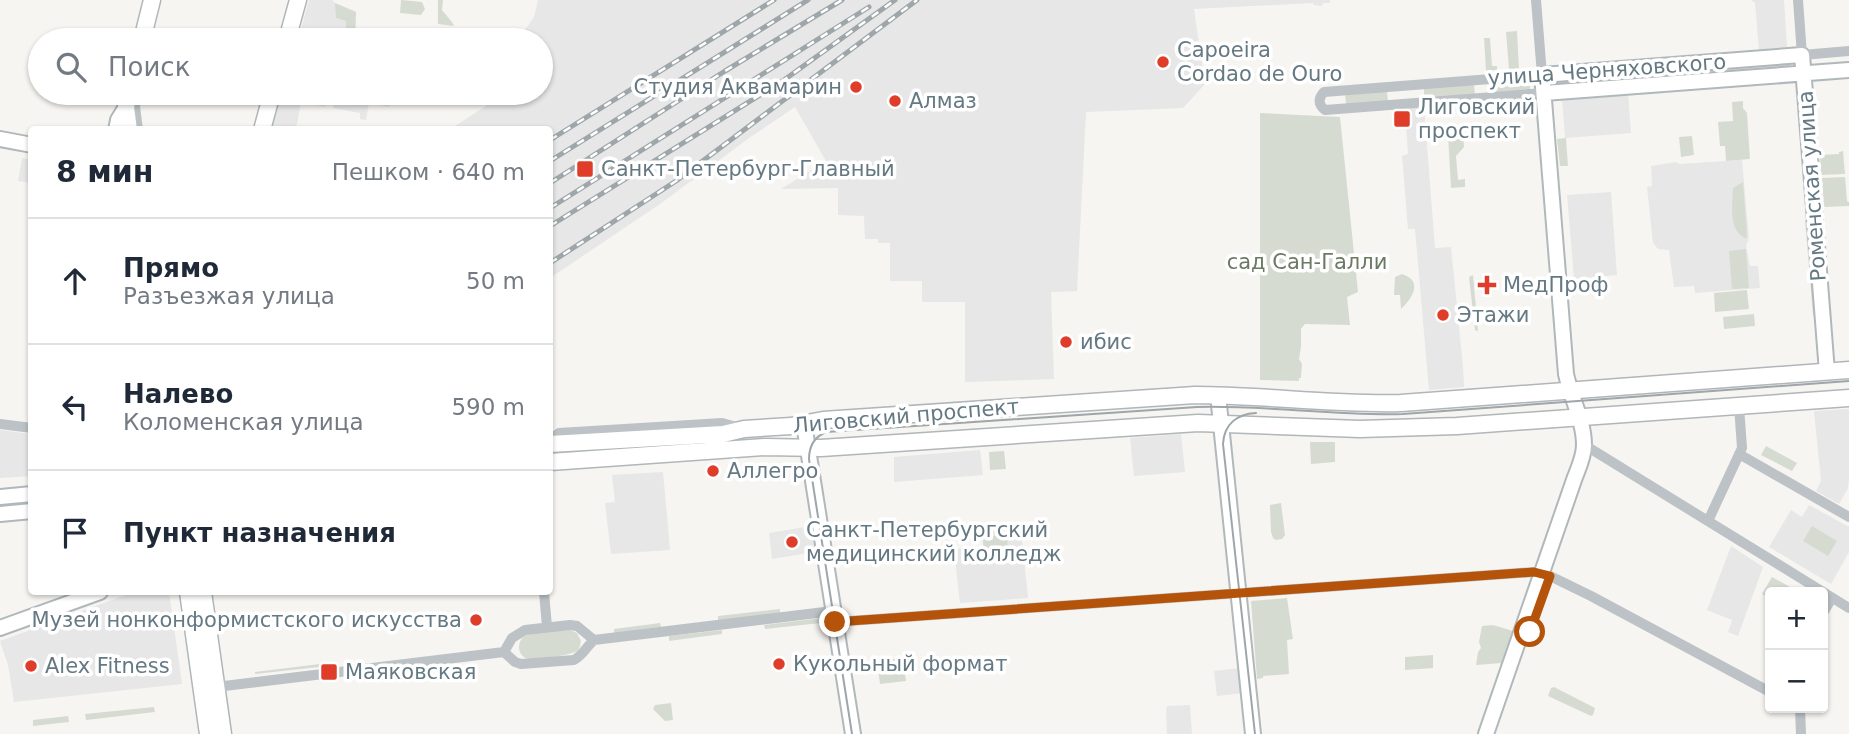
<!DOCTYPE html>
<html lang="ru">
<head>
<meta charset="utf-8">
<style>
  body { margin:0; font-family:"DejaVu Sans",sans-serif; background:#f6f6f7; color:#1f2937 }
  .controls { position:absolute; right:21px; bottom:21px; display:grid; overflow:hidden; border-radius:7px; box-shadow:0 2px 5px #0004 }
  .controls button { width:63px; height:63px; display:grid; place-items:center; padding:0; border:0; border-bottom:2px solid #e0e1e3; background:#fff; color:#1f2937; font:35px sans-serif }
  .stop { position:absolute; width:21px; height:21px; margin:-16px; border:5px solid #b45309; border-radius:50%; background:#fff }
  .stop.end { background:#b45309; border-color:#fff; box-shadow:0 2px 7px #0008 }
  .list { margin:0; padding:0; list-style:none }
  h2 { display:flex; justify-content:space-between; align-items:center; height:91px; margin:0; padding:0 28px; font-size:30px }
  h2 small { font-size:23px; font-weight:400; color:#747a83 }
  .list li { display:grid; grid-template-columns:46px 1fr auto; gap:21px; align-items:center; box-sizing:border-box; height:126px; padding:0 28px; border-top:2px solid #e0e1e3 }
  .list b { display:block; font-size:26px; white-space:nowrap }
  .list p { margin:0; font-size:23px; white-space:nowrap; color:#747a83 }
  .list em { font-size:23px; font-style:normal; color:#747a83 }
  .icon { flex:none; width:38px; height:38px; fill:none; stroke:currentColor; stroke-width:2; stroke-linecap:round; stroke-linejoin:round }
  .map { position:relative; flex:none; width:1849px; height:734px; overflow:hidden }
  .search { position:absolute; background:#fff; box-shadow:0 2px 5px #0004; left:28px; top:28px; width:525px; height:77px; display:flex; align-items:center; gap:18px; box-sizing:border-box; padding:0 24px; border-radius:38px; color:#747a83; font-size:26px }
  .panel { position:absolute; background:#fff; box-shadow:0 2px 5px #0004; left:28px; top:126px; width:525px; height:469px; border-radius:7px }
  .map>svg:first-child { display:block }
</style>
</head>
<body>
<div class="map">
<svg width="1849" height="734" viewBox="0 0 1849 734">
  <rect width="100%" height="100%" fill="#f6f5f2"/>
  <path fill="#e6e7e6" d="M309,0H332L335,3L356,12L355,40H298Z
    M538,0H1330V3H1323L1322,6L1314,5L1313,3L1194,9L1205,84L1183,108L1086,112L1077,291L1051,292L1054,379L965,382V302H922V281H890V243H878V239H865L864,216L838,215V188L781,189L826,161L795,107L749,138L660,204L550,278V130H449L492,102L498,93H541V40H518L534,17Z
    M1751,0H1784L1787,47L1759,50L1755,3Z
    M283,93H386L385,98L391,99L389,107L369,103L366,120L360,119V113L333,108L334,100L326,99L325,107L301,102L296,129L268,130L277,97L281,98Z
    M1628,93L1631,133L1565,138L1562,98Z
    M1424,107L1435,248L1451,247L1463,367L1464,387L1429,390L1415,229H1408L1402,156L1408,154L1405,108Z
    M22,158L31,160V183L18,181Z
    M1742,160L1749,238L1746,246L1750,266H1758L1760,288L1695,293L1694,286L1674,287L1669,250L1658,249L1653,243L1647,187L1652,186L1651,166L1676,162L1679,164Z
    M1611,192L1617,275L1574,279L1567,195Z
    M1849,409V478L1848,488L1839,504L1816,491L1821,481L1814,411Z
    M0,430L31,434V476L0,478Z
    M1181,434L1185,472L1134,476L1130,438Z
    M980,450L983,475L894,482V457Z
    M663,472L670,550L611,554L605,503L615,502L612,475Z
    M1809,505L1849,527V552L1831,584L1769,547L1791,510L1802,517Z
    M811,526L815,552L772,559L769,533Z
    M1021,529L1028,598L960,603L954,549L983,547L982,532Z
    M1731,546L1763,567L1738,636L1728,632L1732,620L1707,610Z
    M134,592H169L182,684L14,702L8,665L0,641Z
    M1240,668L1242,693L1217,696L1214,671Z
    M1190,705L1192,734H1167L1166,712L1167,706Z"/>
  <path fill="#d6dbd2" d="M401,0L422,2L425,9L421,15L400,13Z
    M438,0H443L442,10L452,22L454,26L438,24Z
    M335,3L356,12L355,40H350L346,34V21L336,18Z
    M1517,31L1519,69H1509L1506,32Z
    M407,33L453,38L462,40H406Z
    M1484,38H1490L1492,66H1497V70L1486,71Z
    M1790,60V70L1737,74L1733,71L1685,75L1682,79L1556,89V78L1681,69L1685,73L1733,69L1735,64Z
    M1530,80V90L1491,94L1490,83Z
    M1474,84L1475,95L1424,99V88Z
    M1387,91L1388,102L1346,105L1345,94Z
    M1743,101V108L1747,113L1750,159L1726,161L1725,146H1720L1718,122L1733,121L1732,102Z
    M1260,113L1340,117L1358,292L1347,297L1350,325L1305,324L1301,329V347L1299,359L1302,364L1301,378H1299V381L1260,380Z
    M1463,132L1464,147L1456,156L1458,180L1465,179V187L1451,188L1448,134Z
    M1692,136L1694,155L1681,157L1679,137Z
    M1566,138L1568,166H1560L1557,139Z
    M1843,151L1845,174L1821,175L1820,155L1839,154V152Z
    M1845,177L1847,201L1849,202V206L1824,207L1822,178Z
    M1743,182L1747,235L1746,239C1727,229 1733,206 1733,188Z
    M1811,219L1818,314L1813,315L1805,220Z
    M1746,249L1749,288L1732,289L1729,251Z
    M1402,274C1424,281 1412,299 1401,309L1400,295H1394L1395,277Z
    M1473,275L1478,331L1475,330L1469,277Z
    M1747,290L1749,309L1715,312L1714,293Z
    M1754,314L1755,326L1724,329L1723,317Z
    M1310,442H1335V462L1311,464Z
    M1766,446L1797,463L1792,471L1761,455Z
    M1004,451L1006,469L990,470L989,452Z
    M1281,503L1285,535L1282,539L1276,540L1273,538L1271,532L1270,505Z
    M1812,526L1837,541L1828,556L1803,541Z
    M1007,535L1008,551L984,552L983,537Z
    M1772,577L1799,592H1770V599L1762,594Z
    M1287,598L1293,639L1287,640L1289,674L1263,676V678L1257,679L1251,601Z
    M780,609V613L718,621V616Z
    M821,618V623L765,629L764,625Z
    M660,623L661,627L614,633V629Z
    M1493,625L1513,631L1502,663L1476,665L1478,652L1481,648L1479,642L1482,626Z
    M570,630L577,633L581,641C580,646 580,648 577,651C572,655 536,660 529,659C516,657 516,639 527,635C539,630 557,631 570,630Z
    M722,630V634L669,641V636Z
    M1433,655V668L1405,670V657Z
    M903,658L906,681L880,684L877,661Z
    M328,663V666L255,674V672Z
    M1554,687L1595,708L1593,715L1591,716L1548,696L1551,688Z
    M671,703L673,720L665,721L653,709L655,705Z
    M154,707L155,712L86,720L85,714Z
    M68,716L69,722L33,726V720Z"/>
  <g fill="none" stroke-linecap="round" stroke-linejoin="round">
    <defs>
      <path id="secondary" d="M1544,93L1849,70
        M116,130L118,120L126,107
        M0,139L32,145
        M1218,395L1253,734
        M804,424L853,734
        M0,497L32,494
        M0,514L32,511
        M0,628L100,592
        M1486,734L1575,477C1579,467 1584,456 1584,445C1584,421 1571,398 1566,374L1542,75L1802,55L1827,372"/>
      <path id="primary" d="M142,40L152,0
        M287,40L298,0
        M129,130L126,107L129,93
        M262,130L272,93
        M550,444L723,434L744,429L791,426L823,420L1195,395C1264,395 1332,405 1401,403L1849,370
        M550,462L765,447L821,448L1198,423L1360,429L1457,426L1849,398
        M188,592L208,734
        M203,592L223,734"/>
    </defs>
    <use href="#secondary" stroke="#b1b8bb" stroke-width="18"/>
    <use href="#primary" stroke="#b0b6b9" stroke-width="19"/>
    <path stroke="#bcc2c5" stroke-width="10" d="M1536,0L1542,75L1324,92C1318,98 1318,105 1325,110L1544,93
      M1798,0L1802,55L1849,51
      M136,93L135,106L138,130
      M0,424L32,428
      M550,440L559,433L722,423L740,428
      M1591,449L1849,608
      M1739,454L1849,517
      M1708,521L1742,448L1739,406
      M544,592L547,627
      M1823,613L1832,598
      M835,622L1534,572L1550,576L1591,596L1770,692
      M504,652L512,638L525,630L570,625L577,626L594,640
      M216,687L504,652L515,662L521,664L574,660C583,655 587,646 594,640L833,611
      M1800,708L1801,734"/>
    <use href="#secondary" stroke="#fff" stroke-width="14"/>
    <use href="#primary" stroke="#fff" stroke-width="16"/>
    <path stroke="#9ea6aa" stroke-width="2" d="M852,734L809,459C809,446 814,437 826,432L1197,407C1266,405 1334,416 1403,414L1849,381
      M1255,734L1223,444C1224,424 1237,414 1256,413"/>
    <defs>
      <path id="rail" d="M550,140L774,0
        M550,161L808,0
        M550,183L725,71L842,0
        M550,208L869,7
        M550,226L784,80L895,0
        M550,263L676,181L917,0"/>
    </defs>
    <use href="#rail" stroke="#9ea6aa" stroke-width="5"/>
    <use href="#rail" stroke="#fff" stroke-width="2.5" stroke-dasharray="8" stroke-linecap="butt"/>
  </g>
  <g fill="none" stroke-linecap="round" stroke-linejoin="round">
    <path stroke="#b45309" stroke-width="9" d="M835,622L1534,572L1550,576L1530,632"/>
  </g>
  <g fill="#df3d29" stroke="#fff" stroke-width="2.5">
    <circle cx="1163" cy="62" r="7"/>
    <circle cx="856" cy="87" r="7"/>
    <circle cx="895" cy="101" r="7"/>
    <rect x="1393" y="110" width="18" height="18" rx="3.5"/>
    <rect x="576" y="160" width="18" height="18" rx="3.5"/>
    <path d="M1483.5 274.5h7v7h7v7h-7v7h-7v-7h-7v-7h7z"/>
    <circle cx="1443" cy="315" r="7"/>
    <circle cx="1066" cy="342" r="7"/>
    <circle cx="713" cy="471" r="7"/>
    <circle cx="792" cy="542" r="7"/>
    <circle cx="476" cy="620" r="7"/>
    <circle cx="779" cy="664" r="7"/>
    <circle cx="31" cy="666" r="7"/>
    <rect x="320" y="663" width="18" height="18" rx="3.5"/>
  </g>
  <g text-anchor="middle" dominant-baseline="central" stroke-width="7" stroke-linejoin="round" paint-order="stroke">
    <g font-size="21" fill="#657983" stroke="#fff" text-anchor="start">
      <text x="1177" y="50">Capoeira<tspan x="1177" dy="24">Cordao de Ouro</tspan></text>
      <text x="842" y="87" text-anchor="end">Студия Аквамарин</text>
      <text x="909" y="101">Алмаз</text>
      <text x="1418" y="107">Лиговский<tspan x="1418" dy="24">проспект</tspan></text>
      <text x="601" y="169">Санкт-Петербург-Главный</text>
      <text x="1503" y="285">МедПроф</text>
      <text x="1457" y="315">Этажи</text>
      <text x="1080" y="342">ибис</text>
      <text x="727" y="471">Аллегро</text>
      <text x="806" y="530">Санкт-Петербургский<tspan x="806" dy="24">медицинский колледж</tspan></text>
      <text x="462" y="620" text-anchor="end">Музей нонконформистского искусства</text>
      <text x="793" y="664">Кукольный формат</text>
      <text x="45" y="666">Alex Fitness</text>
      <text x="345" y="672">Маяковская</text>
    </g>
    <g font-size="21" fill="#657983" stroke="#fff">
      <text transform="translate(1607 70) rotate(-4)">улица Черняховского</text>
      <text transform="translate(1812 186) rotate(-94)">Роменская улица</text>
      <text transform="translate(906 416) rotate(-5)">Лиговский проспект</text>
    </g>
    <g font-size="21" fill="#6b7a64" stroke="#fff">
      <text x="1307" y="262">сад Сан-Галли</text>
    </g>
  </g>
</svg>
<div class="controls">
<button>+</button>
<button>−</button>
</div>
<div class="stop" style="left:1530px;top:632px"></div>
<div class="stop end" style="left:835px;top:622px"></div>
<div class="search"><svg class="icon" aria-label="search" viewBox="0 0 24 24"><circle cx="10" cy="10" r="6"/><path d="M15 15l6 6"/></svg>Поиск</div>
<section class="panel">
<h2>8 мин<small>Пешком · 640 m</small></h2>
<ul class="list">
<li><svg class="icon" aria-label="ahead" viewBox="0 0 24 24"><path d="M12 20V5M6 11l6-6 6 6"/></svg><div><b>Прямо</b><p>Разъезжая улица</p></div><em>50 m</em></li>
<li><svg class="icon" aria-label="left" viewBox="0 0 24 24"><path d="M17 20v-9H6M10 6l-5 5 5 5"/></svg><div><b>Налево</b><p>Коломенская улица</p></div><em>590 m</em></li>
<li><svg class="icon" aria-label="arrive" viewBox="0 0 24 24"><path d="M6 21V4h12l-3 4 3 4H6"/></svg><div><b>Пункт назначения</b></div></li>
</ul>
</section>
</div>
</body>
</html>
